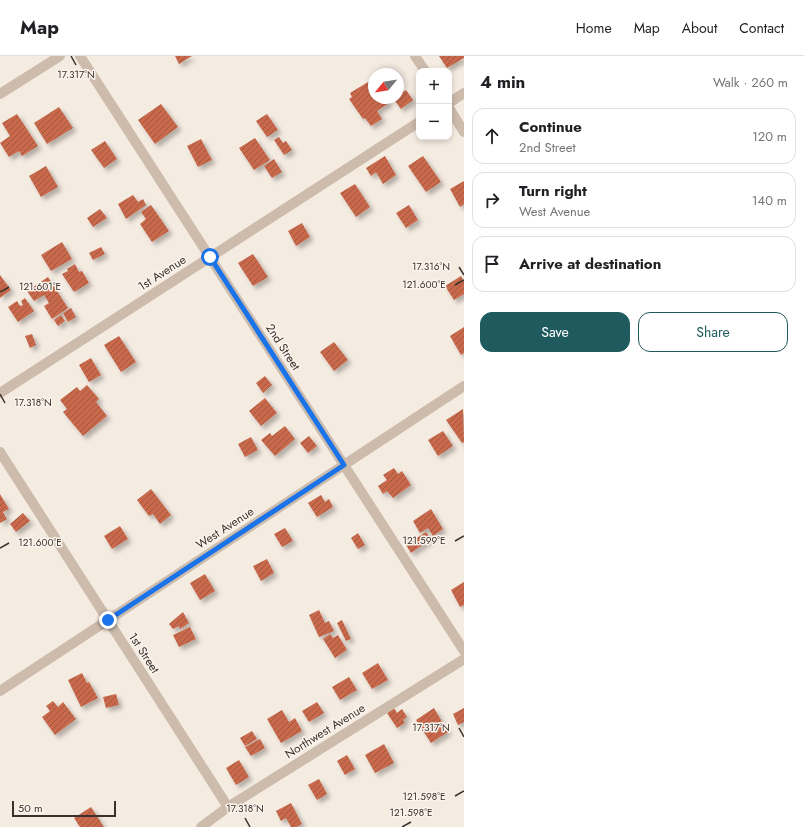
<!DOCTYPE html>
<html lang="en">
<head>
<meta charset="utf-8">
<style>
  body { margin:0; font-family:Jost,sans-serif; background:#f6f6f6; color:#202124 }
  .controls { position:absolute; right:12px; top:12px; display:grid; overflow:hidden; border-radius:8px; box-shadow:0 2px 6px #0003 }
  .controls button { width:36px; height:36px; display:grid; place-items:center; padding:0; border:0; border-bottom:1px solid #e0e0e0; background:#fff; color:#202124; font:20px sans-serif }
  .compass { position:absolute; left:368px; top:12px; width:36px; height:36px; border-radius:50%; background:#fff; box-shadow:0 2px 6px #0003; rotate:240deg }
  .scale { position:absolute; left:12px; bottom:10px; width:104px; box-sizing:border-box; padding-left:4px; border:2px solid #3b302b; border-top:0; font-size:11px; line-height:14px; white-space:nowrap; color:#3b302b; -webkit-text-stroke:3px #fbf5ee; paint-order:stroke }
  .stop { position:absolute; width:12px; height:12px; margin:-9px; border:3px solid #1a73e8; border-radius:50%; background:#fff }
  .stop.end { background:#1a73e8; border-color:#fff; box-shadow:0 1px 4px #0008 }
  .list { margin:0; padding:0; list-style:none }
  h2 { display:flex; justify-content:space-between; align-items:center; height:52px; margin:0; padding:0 16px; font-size:17px }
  h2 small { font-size:13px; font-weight:400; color:#757577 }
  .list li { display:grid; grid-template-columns:26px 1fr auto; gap:12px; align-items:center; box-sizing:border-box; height:56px; margin:0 8px 8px; padding:0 8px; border:1px solid #e0e0e0; border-radius:12px }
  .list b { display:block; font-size:15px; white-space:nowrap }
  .list p { margin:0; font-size:13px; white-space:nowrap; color:#757577 }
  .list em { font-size:13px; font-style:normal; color:#757577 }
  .actions { display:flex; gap:8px; padding:12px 16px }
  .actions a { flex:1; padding:9px 0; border:1px solid #1f5a5e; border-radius:12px; text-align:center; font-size:14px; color:#1f5a5e }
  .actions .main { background:#1f5a5e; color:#fff }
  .icon { flex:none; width:22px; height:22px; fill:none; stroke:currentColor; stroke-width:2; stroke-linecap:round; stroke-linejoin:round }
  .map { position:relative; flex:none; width:464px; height:771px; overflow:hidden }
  header { display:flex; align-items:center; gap:24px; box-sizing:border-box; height:56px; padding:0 20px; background:#fff; border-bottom:1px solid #e0e0e0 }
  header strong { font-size:19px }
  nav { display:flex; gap:22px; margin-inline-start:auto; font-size:14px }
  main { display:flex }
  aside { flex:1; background:#fff }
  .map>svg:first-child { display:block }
</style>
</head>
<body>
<header>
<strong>Map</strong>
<nav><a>Home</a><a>Map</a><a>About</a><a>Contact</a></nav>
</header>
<main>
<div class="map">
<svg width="464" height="771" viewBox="0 0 464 771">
  <defs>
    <pattern id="building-hatch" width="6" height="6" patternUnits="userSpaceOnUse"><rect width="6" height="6" fill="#c8694b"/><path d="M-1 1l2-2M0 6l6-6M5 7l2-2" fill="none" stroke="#a4573f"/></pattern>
    <filter id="shadow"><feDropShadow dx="3.5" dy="3.5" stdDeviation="2" flood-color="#0004"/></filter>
  </defs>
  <rect width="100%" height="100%" fill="#f4ebe1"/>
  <path fill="url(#building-hatch)" filter="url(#shadow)" d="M175,0H192L179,8Z
    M439,0H464V2L447,12Z
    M368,26L372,31L374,30V42H390L387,44L389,47L377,55L382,63L371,70L365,62L363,63L349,43L352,41L350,37Z
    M406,34L413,44L401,53L393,42H398V39Z
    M161,48L178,71L155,88L138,64Z
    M59,51L73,72L47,88L34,67Z
    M17,58L38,90L22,100L19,95L9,101L0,87L10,80L2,67Z
    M267,58L278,74L267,81L256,65Z
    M279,81L283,87L286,85L292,94L284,99L274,84Z
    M255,82L270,104L254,114L239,92Z
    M201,83L212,104L198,111L187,90Z
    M105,85L117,103L104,112L91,94Z
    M385,100L396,119L383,128L376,116L371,120L366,112Z
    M423,100L441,126L426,136L408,110Z
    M274,103L282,116L272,122L264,110Z
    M46,110L58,131L41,141L29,120Z
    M464,125V148L460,151L450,133Z
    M355,128L370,151L356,161L340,137Z
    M133,139L138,146L143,143L146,149L126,163L118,148Z
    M151,149L169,175L152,186L140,168L146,163L141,156Z
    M409,149L418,164L406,172L396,157Z
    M100,153L107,162L93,171L87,162Z
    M302,167L310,181L296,190L288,175Z
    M62,186L72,203L51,215L41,199Z
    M101,191L105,198L93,204L89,197Z
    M253,198L268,221L253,230L238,207Z
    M75,208L79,216L82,215L89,227L74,236L62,218L68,215L67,213Z
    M0,219L11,234L0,242Z
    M461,220L464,225V238L454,244L445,230Z
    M48,221L68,252L52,263L44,250L49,247L44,239L34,245L27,235Z
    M25,242L34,255L18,266L8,251L17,245L20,250L23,249L21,245Z
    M71,252L76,261L68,266L63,257Z
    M61,259L65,265L58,270L54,264Z
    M464,271V297L461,299L450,280Z
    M32,278L36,289L30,292L25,280Z
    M119,280L136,306L121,316L104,289Z
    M334,286L348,304L334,315L320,296Z
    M91,302L101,319L89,326L79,309Z
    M265,320L272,329L263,337L256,327Z
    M87,329L99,343L96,346L107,360L83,380L63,356L67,353L60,344L77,331L80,335Z
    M265,342L277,357L261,370L249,355Z
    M463,353L464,386L462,387L446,364Z
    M285,370L295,383L275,400L261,384L270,377L272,380Z
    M443,375L453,390L438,400L428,384Z
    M309,380L317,390L308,397L300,387Z
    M251,381L258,394L245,401L238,388Z
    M394,412L398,418L402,415L411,429L393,442L387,435L383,438L378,430L387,424L383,419Z
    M151,433L171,459L160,468L153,458L149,460L137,444Z
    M0,438L9,453L3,456L7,463L0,467Z
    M321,439L325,446L329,443L333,451L317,461L308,447Z
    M431,453L443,473L433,480L428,472L420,477L413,465Z
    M23,457L30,465L16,476L10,468Z
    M120,470L128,483L112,493L104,480Z
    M285,472L293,485L282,491L274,478Z
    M426,476L431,483L411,497L406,489Z
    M358,477L365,489L358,493L351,482Z
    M267,503L274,517L261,525L253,510Z
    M205,518L215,535L200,544L190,527Z
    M464,526V549L460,551L451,534Z
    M319,554L325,567L329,565L334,575L319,581L309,559Z
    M183,556L189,567L180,573L179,570L173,573L169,568Z
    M342,564L351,583L346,585L337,567Z
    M190,571L196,583L179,591L173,579Z
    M330,578L333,582L338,579L347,594L335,602L323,583Z
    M378,607L388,624L372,633L362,617Z
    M82,617L87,627L89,626L98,642L81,651L68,624Z
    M349,621L357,634L340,644L332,631Z
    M116,638L119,649L106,652L103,641Z
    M53,645L58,651L63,646L76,663L55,679L42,661L50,655L46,650Z
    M317,646L324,657L309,666L302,655Z
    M394,652L397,657L402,653L407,661L403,664L405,667L397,672L387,657Z
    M434,652L448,676L431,687L416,664Z
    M464,652V666L458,669L453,658Z
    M282,654L289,666L295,662L302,675L281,687L267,663Z
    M252,675L257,683L245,690L240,682Z
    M260,683L265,692L251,700L245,691Z
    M384,688L394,707L375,717L365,699Z
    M347,699L355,713L345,719L337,705Z
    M239,704L249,721L236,729L226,712Z
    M319,723L327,738L317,744L308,729Z
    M291,747L302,768L296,771H291L286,762L281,765L276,755Z
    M91,751L104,771H80L74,762Z"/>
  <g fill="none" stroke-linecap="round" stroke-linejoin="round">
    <path stroke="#cdbbac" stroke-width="10" d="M80,0L464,595
      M415,0L425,15
      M0,38L60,0
      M449,47L464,37
      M449,52L464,76
      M0,337L419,66
      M0,396L228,751
      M0,635L464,330
      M201,771L228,751L464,603"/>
  </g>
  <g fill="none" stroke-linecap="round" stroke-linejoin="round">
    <path stroke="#1a73e8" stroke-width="5" d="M108,564L344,409L210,201"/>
  </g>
  <path fill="none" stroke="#3b302b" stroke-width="1.5" d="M71,0L76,9M459,211L464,219M455,229L464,224M0,236L9,231M0,338L5,347M455,485L464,480M0,492L9,487M459,672L464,681M455,740L464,735M245,762L250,771M402,771L411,766"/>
  <g text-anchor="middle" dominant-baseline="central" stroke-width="3" stroke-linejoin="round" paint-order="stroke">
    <g font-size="12" fill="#3b302b" stroke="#fbf5ee">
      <text transform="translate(162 217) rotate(-33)">1st Avenue</text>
      <text transform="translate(283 291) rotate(57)">2nd Street</text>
      <text transform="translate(225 472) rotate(-33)">West Avenue</text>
      <text transform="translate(144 597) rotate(57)">1st Street</text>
      <text transform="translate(325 675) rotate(-32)">Northwest Avenue</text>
    </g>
  </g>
  <g font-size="10" text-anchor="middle" fill="#3b302b" stroke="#fbf5ee" stroke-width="3" stroke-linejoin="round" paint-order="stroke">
    <text x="76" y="22">17.317°N</text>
    <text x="431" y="214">17.316°N</text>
    <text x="424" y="232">121.600°E</text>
    <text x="40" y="234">121.601°E</text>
    <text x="33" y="350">17.318°N</text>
    <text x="424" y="488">121.599°E</text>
    <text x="40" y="490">121.600°E</text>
    <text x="431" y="675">17.317°N</text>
    <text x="424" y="744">121.598°E</text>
    <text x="245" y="756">17.318°N</text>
    <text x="411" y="760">121.598°E</text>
  </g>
</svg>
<div class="controls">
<button>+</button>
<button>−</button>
</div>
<svg class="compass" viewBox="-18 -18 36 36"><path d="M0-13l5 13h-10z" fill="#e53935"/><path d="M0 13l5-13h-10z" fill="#757577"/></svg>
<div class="scale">50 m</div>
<div class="stop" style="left:210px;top:201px"></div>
<div class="stop end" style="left:108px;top:564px"></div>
</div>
<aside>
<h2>4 min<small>Walk · 260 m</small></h2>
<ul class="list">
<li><svg class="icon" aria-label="ahead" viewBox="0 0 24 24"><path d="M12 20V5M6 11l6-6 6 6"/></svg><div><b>Continue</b><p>2nd Street</p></div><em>120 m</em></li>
<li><svg class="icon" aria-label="right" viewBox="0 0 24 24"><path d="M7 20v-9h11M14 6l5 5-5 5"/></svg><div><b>Turn right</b><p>West Avenue</p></div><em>140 m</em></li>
<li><svg class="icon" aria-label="arrive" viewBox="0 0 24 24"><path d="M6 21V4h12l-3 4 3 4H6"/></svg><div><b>Arrive at destination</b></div></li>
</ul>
<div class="actions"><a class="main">Save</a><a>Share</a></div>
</aside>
</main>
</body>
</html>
